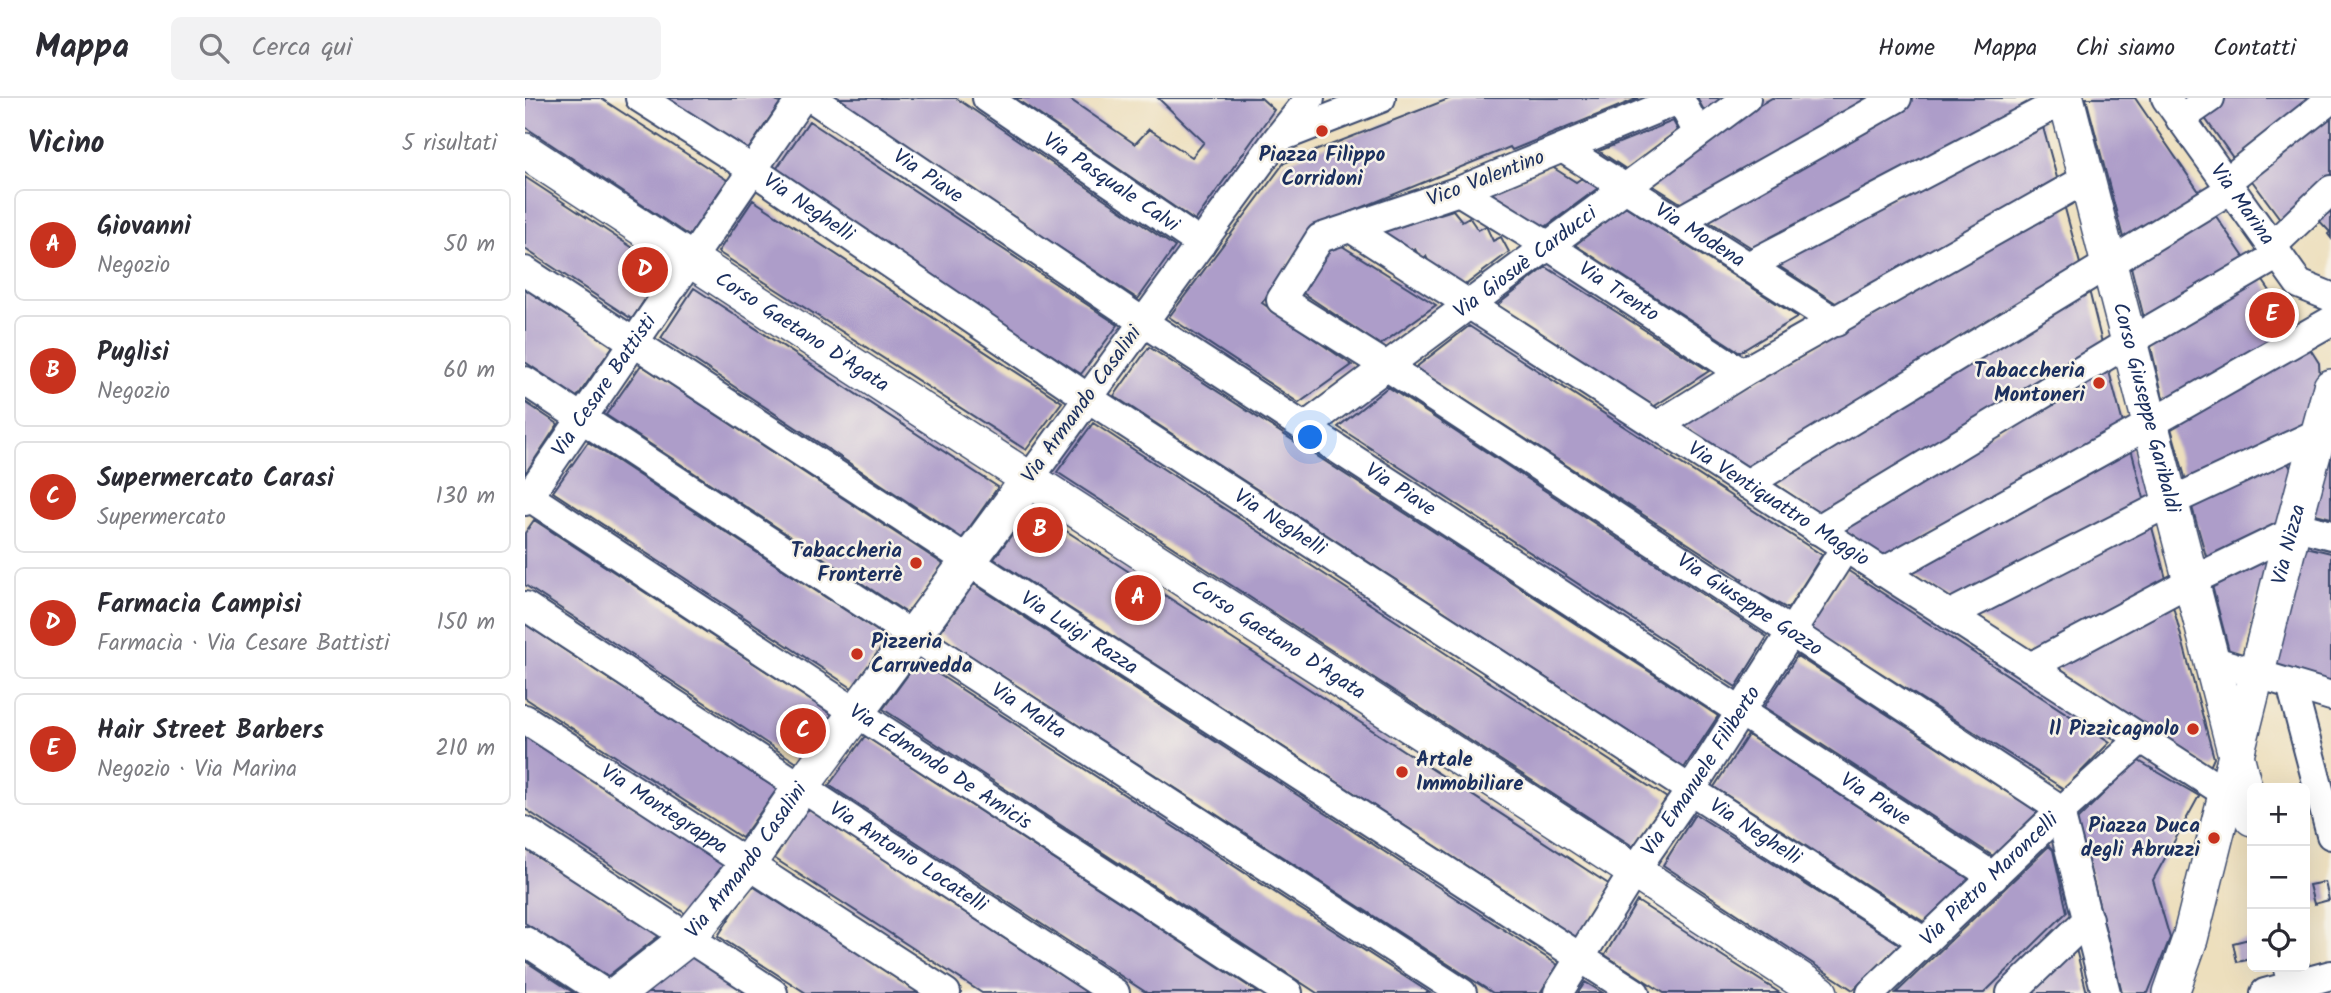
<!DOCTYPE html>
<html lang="it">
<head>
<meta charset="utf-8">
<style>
  body { margin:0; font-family:Kalam,sans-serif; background:#f2f2f3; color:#2b2b33 }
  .controls { position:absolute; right:21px; bottom:21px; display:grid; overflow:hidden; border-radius:10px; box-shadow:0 7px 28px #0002 }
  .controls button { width:63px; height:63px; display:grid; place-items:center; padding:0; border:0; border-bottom:2px solid #e1e1e2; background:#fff; color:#2b2b33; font:35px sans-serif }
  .you { position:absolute; left:786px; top:340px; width:24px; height:24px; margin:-18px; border:5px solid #fff; border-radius:50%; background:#1a73e8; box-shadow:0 0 0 10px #1a73e833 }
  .badge { display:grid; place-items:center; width:46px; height:46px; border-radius:50%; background:#c8321e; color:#fff; font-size:23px; font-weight:700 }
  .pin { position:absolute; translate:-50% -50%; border:4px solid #fff; box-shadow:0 2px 7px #0006 }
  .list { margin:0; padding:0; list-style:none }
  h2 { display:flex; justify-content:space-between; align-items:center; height:91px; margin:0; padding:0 28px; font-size:30px }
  h2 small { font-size:23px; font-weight:400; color:#7c7c81 }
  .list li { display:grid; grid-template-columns:46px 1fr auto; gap:21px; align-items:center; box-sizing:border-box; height:112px; margin:0 14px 14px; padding:0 14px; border:2px solid #e1e1e2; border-radius:10px }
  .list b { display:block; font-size:26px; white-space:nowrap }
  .list p { margin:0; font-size:23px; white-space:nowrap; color:#7c7c81 }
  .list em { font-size:23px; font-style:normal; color:#7c7c81 }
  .icon { flex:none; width:38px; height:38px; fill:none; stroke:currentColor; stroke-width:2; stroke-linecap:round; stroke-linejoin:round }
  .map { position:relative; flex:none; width:1806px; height:895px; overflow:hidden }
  header { display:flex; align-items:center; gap:42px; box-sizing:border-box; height:98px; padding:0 35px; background:#fff; border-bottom:2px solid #e1e1e2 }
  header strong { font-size:33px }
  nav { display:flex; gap:38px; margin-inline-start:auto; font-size:24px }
  .search { width:490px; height:63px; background:#f2f2f3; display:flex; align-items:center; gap:18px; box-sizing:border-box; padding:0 24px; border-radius:10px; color:#7c7c81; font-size:26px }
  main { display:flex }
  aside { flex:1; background:#fff }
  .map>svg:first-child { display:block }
</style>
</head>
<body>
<header>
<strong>Mappa</strong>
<div class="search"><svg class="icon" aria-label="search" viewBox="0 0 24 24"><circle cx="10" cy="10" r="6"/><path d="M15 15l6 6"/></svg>Cerca qui</div>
<nav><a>Home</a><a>Mappa</a><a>Chi siamo</a><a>Contatti</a></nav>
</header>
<main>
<aside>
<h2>Vicino<small>5 risultati</small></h2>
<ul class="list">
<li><span class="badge">A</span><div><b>Giovanni</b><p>Negozio</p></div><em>50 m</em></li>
<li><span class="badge">B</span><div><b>Puglisi</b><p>Negozio</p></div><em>60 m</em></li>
<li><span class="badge">C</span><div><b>Supermercato Carasi</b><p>Supermercato</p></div><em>130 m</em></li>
<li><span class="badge">D</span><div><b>Farmacia Campisi</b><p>Farmacia · Via Cesare Battisti</p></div><em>150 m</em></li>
<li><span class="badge">E</span><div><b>Hair Street Barbers</b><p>Negozio · Via Marina</p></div><em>210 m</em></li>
</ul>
</aside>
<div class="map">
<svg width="1806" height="895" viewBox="0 0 1806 895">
  <rect width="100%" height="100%" fill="#f7f3e8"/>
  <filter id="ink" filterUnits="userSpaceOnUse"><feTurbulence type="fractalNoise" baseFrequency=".0143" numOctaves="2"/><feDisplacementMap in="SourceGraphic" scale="14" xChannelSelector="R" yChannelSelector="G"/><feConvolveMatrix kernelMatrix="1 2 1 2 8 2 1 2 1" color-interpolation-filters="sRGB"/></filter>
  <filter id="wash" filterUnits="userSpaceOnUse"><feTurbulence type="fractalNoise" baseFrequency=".00686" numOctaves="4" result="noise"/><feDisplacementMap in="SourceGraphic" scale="28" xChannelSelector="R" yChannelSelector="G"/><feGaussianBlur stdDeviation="1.57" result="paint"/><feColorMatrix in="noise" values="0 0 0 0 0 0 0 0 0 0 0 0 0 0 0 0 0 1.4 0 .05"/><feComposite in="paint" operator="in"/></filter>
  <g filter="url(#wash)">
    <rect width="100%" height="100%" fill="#eddfbd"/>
    <g id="blocks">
      <path fill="#ad9dc9" d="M0,0H75L202,82L164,138L0,29Z
        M133,0H248L255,5L220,56Z
        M306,0H431L650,149L613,201Z
        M490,0H543L610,46L624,31L667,59L679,44L633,0H736L749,12L670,123Z
        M926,0H1114L987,52L985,49L789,129L737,205L827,267L774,305L644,219L759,65Z
        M1172,0H1199L1180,14Z
        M1247,0H1354L1162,109L1127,87L1214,19Z
        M1387,0H1510L1512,5L1235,155L1176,118Z
        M1561,0H1610L1679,101L1600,147Z
        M1699,0H1794L1711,64L1677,16Z
        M1806,8V81L1759,126L1722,76Z
        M1516,22L1534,87L1320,211L1246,163Z
        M284,23L593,227L556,276L248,76Z
        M1148,23L1154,34L1101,71L1074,53Z
        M1027,69L1051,84L1057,80L1073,90L1019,130L966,95Z
        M0,79L140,171L107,221L0,151Z
        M1806,101V140L1803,136L1805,134L1789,117Z
        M228,102L537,304L501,352L193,154Z
        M1538,103L1557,173L1227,374L1157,327Z
        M1100,108L1273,219L1215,254L1050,147Z
        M1686,111L1723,165L1621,228L1604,161Z
        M928,112L937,123L944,119L953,132L961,128L968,143L976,139L984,154L939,188L906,169L901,158L896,162L890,151L886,153L860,138V133Z
        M809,143L911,207L855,247L775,193Z
        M1021,169L1184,273L1128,309L971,208Z
        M1734,177L1773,234L1640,308L1624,241Z
        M1563,188L1579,253L1298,418L1244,382Z
        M169,190L473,389L437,440L136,240Z
        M0,191L88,248L52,299L0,264Z
        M944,228L1297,457L1263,511L1215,485L1218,481L890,270Z
        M1782,246L1794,265L1795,282L1781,330L1662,386L1644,323Z
        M624,249L1193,618L1159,670L589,298Z
        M1582,266L1600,333L1362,461L1311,428Z
        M116,267L418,466L382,515L81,317Z
        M863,289L1242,539L1211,589L813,329Z
        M0,304L33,326L0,376Z
        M568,325L1142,700L1109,749L532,374Z
        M63,344L363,540L327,590L28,394Z
        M1806,344V420L1787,415Z
        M1605,347L1621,408L1429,503L1377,471Z
        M1758,358L1769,375L1753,431L1683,465L1665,402Z
        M506,410L1085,787L1052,840L469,461Z
        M9,422L307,616L272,665L0,487V435Z
        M1625,422L1643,488L1510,555L1445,514Z
        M1777,448L1806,455V584L1745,567Z
        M1745,455L1717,559L1706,560L1685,480Z
        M1322,472L1585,644L1539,691L1285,530Z
        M449,486L1033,867L1015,895H968L413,537Z
        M1646,501L1689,660L1685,669L1526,565Z
        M0,526L252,691L217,740L0,600Z
        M1272,558L1513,714L1468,758L1239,609Z
        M393,563L905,895H792L358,611Z
        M1223,637L1444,781L1399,824L1189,689Z
        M0,638L198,767L161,816L0,711Z
        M340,638L734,895H622L304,687Z
        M1612,662L1674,698L1628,782L1645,840L1623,895H1597L1552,722Z
        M283,711L563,895H457L249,760Z
        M1170,716L1376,847L1328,892L1138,767Z
        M1524,748L1528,752L1542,814L1459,895H1371Z
        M0,751L135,837L83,878L0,825Z
        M1800,784L1804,802L1789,806L1784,787Z
        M226,787L396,895H281L193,838Z
        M1112,803L1255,895H1139L1080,857Z
        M1724,841L1727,861L1712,864L1708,845Z
        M1551,851L1562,895H1506Z
        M165,858L222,895H116Z
        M0,863L49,895H0Z
        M1060,884L1078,895H1053Z"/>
    </g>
  </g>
  <g filter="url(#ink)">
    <use href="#blocks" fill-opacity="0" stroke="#3a496c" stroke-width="2"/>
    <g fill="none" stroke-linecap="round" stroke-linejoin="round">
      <defs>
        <g id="minor">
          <path id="s1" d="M115,0L228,72L563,300L1398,843"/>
          <path id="s2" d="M287,0L618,224L1469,779"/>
          <path id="s3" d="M462,0L676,146"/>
          <path id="s4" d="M1641,0L1774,186L1806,199"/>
          <path d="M1655,21L1685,0"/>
          <path id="s5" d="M1173,35L1155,1L934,93L795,140L756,202L861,268L1526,705L1535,714L1581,895"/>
          <path d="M756,39L856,0"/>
          <path id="s6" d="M1039,51L1311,224"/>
          <path d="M1701,84L1806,1"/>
          <path id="s7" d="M934,93L1022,147L1217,275"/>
          <path d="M1154,123L1372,0"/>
          <path id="s8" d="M826,130L1716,705"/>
          <path d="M1747,148L1806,92"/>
          <path d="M1223,168L1541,1"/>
          <path id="s9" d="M0,173L443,463L1110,895"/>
          <path id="s10" d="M0,283L388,538L937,895"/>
          <path d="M1132,328L1217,275L1561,81"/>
          <path id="s11" d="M780,329L1221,0"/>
          <path d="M504,381L753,40L785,0"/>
          <path d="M1222,386L1706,91"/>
          <path id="s12" d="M0,396L332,615L763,895"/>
          <path id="s13" d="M0,403L277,0"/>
          <path d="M1768,427L1806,437"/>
          <path d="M1292,432L1604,244L1753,157"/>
          <path d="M1358,474L1625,326L1806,223"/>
          <path id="s14" d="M0,508L590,895"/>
          <path d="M1424,517L1645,404L1795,334"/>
          <path d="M1686,562L1806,598"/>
          <path d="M1505,569L1666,483L1767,434"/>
          <path d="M1766,586L1806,737"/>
          <path id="s15" d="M0,621L421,895"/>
          <path d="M0,733L248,895"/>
          <path d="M0,843L79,895"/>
          <path id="s16" d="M1033,895L1110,772L1165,693L1320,450"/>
          <path id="s17" d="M1346,895L1535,714L1616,641"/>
          <path d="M1486,895L1563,821"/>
          <path d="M1740,895L1806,877"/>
        </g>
        <g id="tertiary">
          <path id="s18" d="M1541,0L1711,657L1665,841L1646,895"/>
          <path id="s19" d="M0,53C430,337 866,611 1295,895"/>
          <path id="s20" d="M1727,720L1711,657L1767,434L1806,289"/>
          <path d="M1766,869L1773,895"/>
          <path id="s21" d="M93,895L163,840L222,767L276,689L504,381"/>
        </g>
      </defs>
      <use href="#minor" stroke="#3a496c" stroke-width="32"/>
      <use href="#tertiary" stroke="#3a496c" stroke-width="38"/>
      <use href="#minor" stroke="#fff" stroke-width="28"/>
      <use href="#tertiary" stroke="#fff" stroke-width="35"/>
    </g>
  </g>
  <g fill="#c8321e" stroke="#f7f3e8" stroke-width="2.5">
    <circle cx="797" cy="33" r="7"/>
    <circle cx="1574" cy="285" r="7"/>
    <circle cx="391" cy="465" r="7"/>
    <circle cx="332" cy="556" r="7"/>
    <circle cx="1668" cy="631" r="7"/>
    <circle cx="877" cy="674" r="7"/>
    <circle cx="1689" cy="740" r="7"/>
  </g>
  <g text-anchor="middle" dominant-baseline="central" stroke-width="5" stroke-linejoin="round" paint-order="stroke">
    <g font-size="21" font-weight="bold" fill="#1b2f5e" stroke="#f7f3e8" text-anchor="end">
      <text x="797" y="57" text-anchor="middle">Piazza Filippo<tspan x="797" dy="24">Corridoni</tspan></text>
      <text x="1560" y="273">Tabaccheria<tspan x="1560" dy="24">Montoneri</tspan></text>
      <text x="377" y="453">Tabaccheria<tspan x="377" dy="24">Fronterrè</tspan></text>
      <text x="346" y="544" text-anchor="start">Pizzeria<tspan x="346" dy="24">Carruvedda</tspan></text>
      <text x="1654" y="631">Il Pizzicagnolo</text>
      <text x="891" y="662" text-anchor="start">Artale<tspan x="891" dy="24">Immobiliare</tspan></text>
      <text x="1675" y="728">Piazza Duca<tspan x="1675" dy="24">degli Abruzzi</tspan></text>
    </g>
    <g font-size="21" fill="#1b2f5e" stroke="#f7f3e8">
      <text stroke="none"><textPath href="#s2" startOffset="140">Via Piave</textPath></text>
      <text transform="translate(961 81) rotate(-21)">Vico Valentino</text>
      <text stroke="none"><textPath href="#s3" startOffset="150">Via Pasquale Calvi</textPath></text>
      <text stroke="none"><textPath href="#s4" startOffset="131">Via Marina</textPath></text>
      <text stroke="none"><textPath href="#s1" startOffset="201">Via Neghelli</textPath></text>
      <text stroke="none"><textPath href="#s6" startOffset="161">Via Modena</textPath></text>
      <text stroke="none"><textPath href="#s11" startOffset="275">Via Giosuè Carducci</textPath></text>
      <text stroke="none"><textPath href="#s7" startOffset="189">Via Trento</textPath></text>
      <text stroke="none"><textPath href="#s19" startOffset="331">Corso Gaetano D'Agata</textPath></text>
      <text stroke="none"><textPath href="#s13" startOffset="140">Via Cesare Battisti</textPath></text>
      <text transform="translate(557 307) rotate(-54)">Via Armando Casalini</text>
      <text stroke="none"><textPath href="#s18" startOffset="320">Corso Giuseppe Garibaldi</textPath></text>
      <text stroke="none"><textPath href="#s2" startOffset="707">Via Piave</textPath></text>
      <text stroke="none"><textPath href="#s8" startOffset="509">Via Ventiquattro Maggio</textPath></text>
      <text stroke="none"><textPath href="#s1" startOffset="768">Via Neghelli</textPath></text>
      <text stroke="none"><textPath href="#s20" startOffset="282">Via Nizza</textPath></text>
      <text stroke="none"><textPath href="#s5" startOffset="1057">Via Giuseppe Gozzo</textPath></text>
      <text stroke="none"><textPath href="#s9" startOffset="662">Via Luigi Razza</textPath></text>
      <text stroke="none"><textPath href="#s19" startOffset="898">Corso Gaetano D'Agata</textPath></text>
      <text stroke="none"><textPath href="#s10" startOffset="602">Via Malta</textPath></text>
      <text stroke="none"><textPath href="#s12" startOffset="497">Via Edmondo De Amicis</textPath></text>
      <text stroke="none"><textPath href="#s16" startOffset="264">Via Emanuele Filiberto</textPath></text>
      <text stroke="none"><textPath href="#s2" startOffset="1274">Via Piave</textPath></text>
      <text stroke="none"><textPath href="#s15" startOffset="166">Via Montegrappa</textPath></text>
      <text stroke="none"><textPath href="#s1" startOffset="1335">Via Neghelli</textPath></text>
      <text stroke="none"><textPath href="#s14" startOffset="458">Via Antonio Locatelli</textPath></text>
      <text stroke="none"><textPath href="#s21" startOffset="186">Via Armando Casalini</textPath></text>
      <text stroke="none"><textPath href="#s17" startOffset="164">Via Pietro Maroncelli</textPath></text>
    </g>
  </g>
</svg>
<div class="controls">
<button>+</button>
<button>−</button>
<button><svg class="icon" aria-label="locate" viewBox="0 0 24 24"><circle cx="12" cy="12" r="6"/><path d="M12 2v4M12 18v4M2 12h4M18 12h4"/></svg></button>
</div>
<div class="you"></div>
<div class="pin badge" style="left:613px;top:500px">A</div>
<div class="pin badge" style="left:515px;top:432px">B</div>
<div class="pin badge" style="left:278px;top:633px">C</div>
<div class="pin badge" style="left:120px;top:172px">D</div>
<div class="pin badge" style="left:1747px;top:217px">E</div>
</div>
</main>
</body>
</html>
